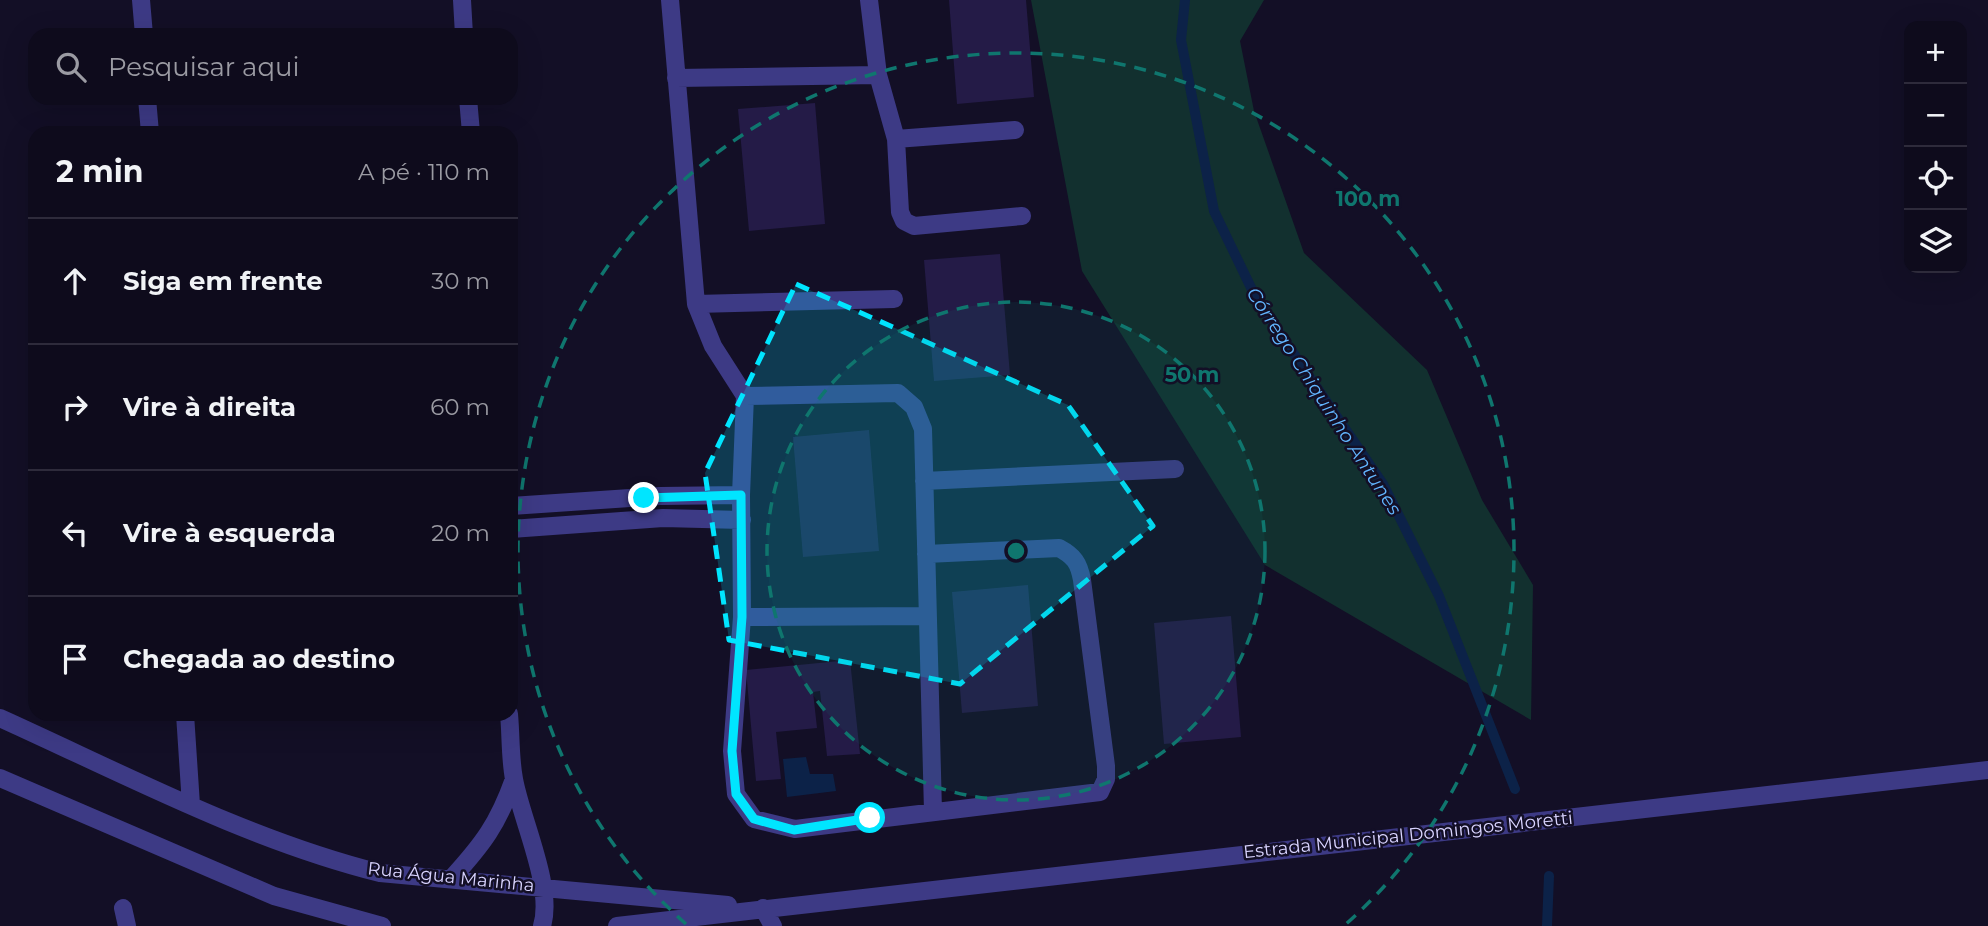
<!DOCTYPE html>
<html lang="pt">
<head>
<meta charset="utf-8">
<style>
  body { margin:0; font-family:Montserrat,sans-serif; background:#171425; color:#f1f3f6 }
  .controls { position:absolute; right:21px; top:21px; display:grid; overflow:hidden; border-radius:14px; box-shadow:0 7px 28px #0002 }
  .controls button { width:63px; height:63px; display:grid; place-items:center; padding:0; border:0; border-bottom:2px solid #2e2b3b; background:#0e0b1c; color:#f1f3f6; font:35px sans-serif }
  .stop { position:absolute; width:21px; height:21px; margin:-16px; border:5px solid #00e5ff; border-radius:50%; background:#fff }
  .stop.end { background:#00e5ff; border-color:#fff; box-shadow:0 2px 7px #0008 }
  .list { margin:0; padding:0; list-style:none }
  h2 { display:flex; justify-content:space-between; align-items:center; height:91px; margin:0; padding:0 28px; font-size:30px }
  h2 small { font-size:23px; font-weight:400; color:#9b9ba3 }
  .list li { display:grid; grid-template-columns:46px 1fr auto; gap:21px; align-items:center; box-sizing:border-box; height:126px; padding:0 28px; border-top:2px solid #2e2b3b }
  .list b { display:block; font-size:26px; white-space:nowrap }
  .list em { font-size:23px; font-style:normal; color:#9b9ba3 }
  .icon { flex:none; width:38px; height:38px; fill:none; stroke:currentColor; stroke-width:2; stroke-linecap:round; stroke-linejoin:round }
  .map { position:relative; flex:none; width:1988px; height:926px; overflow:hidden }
  .search { position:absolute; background:#0e0b1c; box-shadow:0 7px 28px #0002; left:28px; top:28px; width:490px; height:77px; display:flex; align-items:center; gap:18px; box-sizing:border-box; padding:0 24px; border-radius:21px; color:#9b9ba3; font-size:26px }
  .panel { position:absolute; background:#0e0b1c; box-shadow:0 7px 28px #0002; left:28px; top:126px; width:490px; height:595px; border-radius:21px }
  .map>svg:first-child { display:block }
</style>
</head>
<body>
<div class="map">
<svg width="1988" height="926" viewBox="0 0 1988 926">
  <rect width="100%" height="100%" fill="#130f26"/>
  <path fill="#12302f" d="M1031,0H1264L1240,41L1254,111L1304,253L1427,370L1482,500L1533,585L1531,720L1265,565L1082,271Z"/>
  <path fill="#0c2248" d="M806,757L810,774H833L836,791L787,797L783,759Z"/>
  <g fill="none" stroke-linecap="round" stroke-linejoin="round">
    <path stroke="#0c2248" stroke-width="10" d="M1185,0L1181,40L1214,211L1257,300L1383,484L1439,596L1515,789
      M1547,926L1549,876"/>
  </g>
  <path fill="#241b47" d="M949,0H1026L1034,97L957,104Z
    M815,103L825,224L749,231L738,109Z
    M1000,254L1010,375L934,381L924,260Z
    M869,430L879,551L803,557L793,437Z
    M1028,585L1038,706L962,713L952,592Z
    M1231,616L1241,737L1164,744L1154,623Z
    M850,660L860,754L827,756L820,691L813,692L817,728L776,732L781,779L756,781L746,670Z"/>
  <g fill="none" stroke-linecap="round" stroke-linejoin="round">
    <path stroke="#3d3a85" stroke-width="18" d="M141,0L144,35
      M462,0L464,35
      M670,0L696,304L713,346L745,396L741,495L742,617L732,751L736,794L754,819L795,829L1100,792L1106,779V766L1082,580C1079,563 1074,556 1059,548L926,554
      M869,0L878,75L896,139L900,212L904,221L914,226L1022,216
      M676,78L878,75
      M147,98L150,133
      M468,98L471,133
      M896,139L1015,130
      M696,304L894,299
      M745,396L898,393L914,407L923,429L933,811
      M924,481L1175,469
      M511,506L660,496L741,495
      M511,529L663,518L742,520
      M742,617L927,616
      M185,714L191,805
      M509,714C511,735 510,758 514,779C521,819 554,887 542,926
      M0,718C124,774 248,840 380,873L728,905
      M0,778L274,896L382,926
      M451,879C483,844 498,824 514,779
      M123,908L127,926
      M763,908L773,926
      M617,926L1988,770"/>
  </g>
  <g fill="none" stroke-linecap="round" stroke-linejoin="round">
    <path stroke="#00e5ff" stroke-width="9" d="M644,498L741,495L742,617L732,751L736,794L754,819L794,830L870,818"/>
  </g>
  <path fill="#00e5ff" fill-opacity="0.2" stroke="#00e5ff" stroke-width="5" stroke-dasharray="14 9" stroke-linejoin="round" d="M796,284L1068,405L1153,526L960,684L729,640L705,473Z"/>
  <circle cx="1016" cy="551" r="249" fill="#0f766e" fill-opacity=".12"/>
  <g fill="none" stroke="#0f766e" stroke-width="3.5" stroke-dasharray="12 9">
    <circle cx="1016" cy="551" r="249"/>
    <path d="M686 924A498 498 0 1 1 1346 924"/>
  </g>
  <g text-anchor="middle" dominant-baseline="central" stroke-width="5" stroke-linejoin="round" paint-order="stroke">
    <g font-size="18" fill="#d9d4ff" stroke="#130f26">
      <text transform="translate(1408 835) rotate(-6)">Estrada Municipal Domingos Moretti</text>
      <text transform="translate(451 877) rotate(6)">Rua Água Marinha</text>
    </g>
    <g font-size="19" font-style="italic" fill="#62b6ff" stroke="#130f26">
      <text transform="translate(1324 401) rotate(57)">Córrego Chiquinho Antunes</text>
    </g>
  </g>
  <circle cx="1016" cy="551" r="10" fill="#0f766e" stroke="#130f26" stroke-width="3.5"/>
  <g font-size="21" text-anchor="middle" font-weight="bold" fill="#0f766e" stroke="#130f26" stroke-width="5" stroke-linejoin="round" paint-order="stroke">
    <text x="1368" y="206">100 m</text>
    <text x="1192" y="382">50 m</text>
  </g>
</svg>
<div class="controls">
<button>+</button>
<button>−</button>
<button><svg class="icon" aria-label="locate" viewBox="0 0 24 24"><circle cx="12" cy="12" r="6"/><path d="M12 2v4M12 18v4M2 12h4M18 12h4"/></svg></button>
<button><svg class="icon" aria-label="layers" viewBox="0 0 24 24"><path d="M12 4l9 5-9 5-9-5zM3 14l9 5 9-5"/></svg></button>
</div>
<div class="stop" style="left:870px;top:818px"></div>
<div class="stop end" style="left:644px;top:498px"></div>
<div class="search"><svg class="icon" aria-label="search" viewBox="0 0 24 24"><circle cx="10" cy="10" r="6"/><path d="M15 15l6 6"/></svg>Pesquisar aqui</div>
<section class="panel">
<h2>2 min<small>A pé · 110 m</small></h2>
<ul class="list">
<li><svg class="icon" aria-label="ahead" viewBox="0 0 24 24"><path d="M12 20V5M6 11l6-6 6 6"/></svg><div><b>Siga em frente</b></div><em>30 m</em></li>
<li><svg class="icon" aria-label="right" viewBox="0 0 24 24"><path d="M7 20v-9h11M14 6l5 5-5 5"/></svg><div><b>Vire à direita</b></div><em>60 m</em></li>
<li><svg class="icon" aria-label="left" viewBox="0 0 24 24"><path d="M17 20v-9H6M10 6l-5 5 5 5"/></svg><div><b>Vire à esquerda</b></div><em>20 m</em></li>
<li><svg class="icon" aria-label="arrive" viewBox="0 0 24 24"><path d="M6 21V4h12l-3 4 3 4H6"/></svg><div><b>Chegada ao destino</b></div></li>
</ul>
</section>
</div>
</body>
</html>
